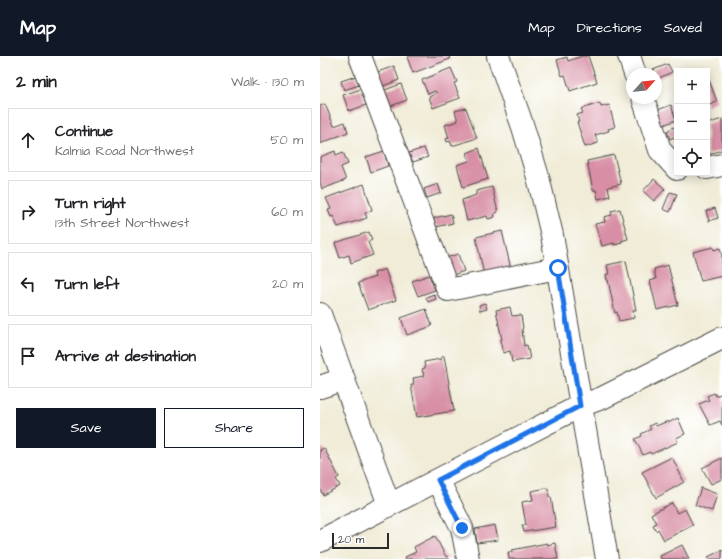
<!DOCTYPE html>
<html lang="en">
<head>
<meta charset="utf-8">
<style>
  body { margin:0; font-family:"Architects Daughter",sans-serif; background:#f6f6f6; color:#202124 }
  .controls { position:absolute; right:12px; top:12px; display:grid; overflow:hidden; border-radius:0px; box-shadow:0 2px 10px #0003 }
  .controls button { width:36px; height:36px; display:grid; place-items:center; padding:0; border:0; border-bottom:1px solid #e0e0e0; background:#fff; color:#202124; font:20px sans-serif }
  .compass { position:absolute; left:306px; top:12px; width:36px; height:36px; border-radius:50%; background:#fff; box-shadow:0 2px 10px #0003; rotate:63deg }
  .scale { position:absolute; left:12px; bottom:10px; width:57px; box-sizing:border-box; padding-left:4px; border:2px solid #2b2b2b; border-top:0; font-size:11px; line-height:14px; white-space:nowrap; color:#2b2b2b; -webkit-text-stroke:3px #fff; paint-order:stroke }
  .stop { position:absolute; width:12px; height:12px; margin:-9px; border:3px solid #1a73e8; border-radius:50%; background:#fff }
  .stop.end { background:#1a73e8; border-color:#fff; box-shadow:0 1px 4px #0008 }
  .list { margin:0; padding:0; list-style:none }
  h2 { display:flex; justify-content:space-between; align-items:center; height:52px; margin:0; padding:0 16px; font-size:17px }
  h2 small { font-size:13px; font-weight:400; color:#757577 }
  .list li { display:grid; grid-template-columns:26px 1fr auto; gap:12px; align-items:center; box-sizing:border-box; height:64px; margin:0 8px 8px; padding:0 8px; border:1px solid #e0e0e0; border-radius:0px }
  .list b { display:block; font-size:15px; white-space:nowrap }
  .list p { margin:0; font-size:13px; white-space:nowrap; color:#757577 }
  .list em { font-size:13px; font-style:normal; color:#757577 }
  .actions { display:flex; gap:8px; padding:12px 16px }
  .actions a { flex:1; padding:9px 0; border:1px solid #111827; border-radius:0px; text-align:center; font-size:14px; color:#111827 }
  .actions .main { background:#111827; color:#fff }
  .icon { flex:none; width:22px; height:22px; fill:none; stroke:currentColor; stroke-width:2; stroke-linecap:round; stroke-linejoin:round }
  .map { position:relative; flex:none; width:402px; height:503px; overflow:hidden }
  header { display:flex; align-items:center; gap:24px; box-sizing:border-box; height:56px; padding:0 20px; background:#111827; color:#fff }
  header strong { font-size:19px }
  nav { display:flex; gap:22px; margin-inline-start:auto; font-size:14px }
  main { display:flex }
  aside { flex:1; background:#fff }
  .map>svg:first-child { display:block }
</style>
</head>
<body>
<header>
<strong>Map</strong>
<nav><a>Map</a><a>Directions</a><a>Saved</a></nav>
</header>
<main>
<aside>
<h2>2 min<small>Walk · 130 m</small></h2>
<ul class="list">
<li><svg class="icon" aria-label="ahead" viewBox="0 0 24 24"><path d="M12 20V5M6 11l6-6 6 6"/></svg><div><b>Continue</b><p>Kalmia Road Northwest</p></div><em>50 m</em></li>
<li><svg class="icon" aria-label="right" viewBox="0 0 24 24"><path d="M7 20v-9h11M14 6l5 5-5 5"/></svg><div><b>Turn right</b><p>13th Street Northwest</p></div><em>60 m</em></li>
<li><svg class="icon" aria-label="left" viewBox="0 0 24 24"><path d="M17 20v-9H6M10 6l-5 5 5 5"/></svg><div><b>Turn left</b></div><em>20 m</em></li>
<li><svg class="icon" aria-label="arrive" viewBox="0 0 24 24"><path d="M6 21V4h12l-3 4 3 4H6"/></svg><div><b>Arrive at destination</b></div></li>
</ul>
<div class="actions"><a class="main">Save</a><a>Share</a></div>
</aside>
<div class="map">
<svg width="402" height="503" viewBox="0 0 402 503">
  <rect width="100%" height="100%" fill="#fff"/>
  <filter id="ink" filterUnits="userSpaceOnUse"><feTurbulence type="fractalNoise" baseFrequency=".025" numOctaves="2"/><feDisplacementMap in="SourceGraphic" scale="8" xChannelSelector="R" yChannelSelector="G"/><feConvolveMatrix kernelMatrix="1 2 1 2 8 2 1 2 1" color-interpolation-filters="sRGB"/></filter>
  <filter id="wash" filterUnits="userSpaceOnUse"><feTurbulence type="fractalNoise" baseFrequency=".012" numOctaves="4" result="noise"/><feDisplacementMap in="SourceGraphic" scale="16" xChannelSelector="R" yChannelSelector="G"/><feGaussianBlur stdDeviation="0.9" result="paint"/><feColorMatrix in="noise" values="0 0 0 0 0 0 0 0 0 0 0 0 0 0 0 0 0 1.4 0 .05"/><feComposite in="paint" operator="in"/></filter>
  <g filter="url(#wash)">
    <rect width="100%" height="100%" fill="#f0ecd7"/>
    <g id="blocks">
      <path fill="#d88fa5" d="M91,0H129L130,3L93,17L87,1Z
        M262,0H268L277,26L250,35L245,19L242,20L237,4L247,1L248,5Z
        M348,8L352,16L337,23L336,18H335L333,14Z
        M74,10L79,24L63,30L58,16Z
        M131,12L137,26L134,27L140,42L113,52L109,41L117,37L115,35L108,38L102,24Z
        M387,18L397,46L387,50Z
        M36,20L39,29L24,34L21,25Z
        M81,28L87,44L71,50L65,34Z
        M41,33L46,49L29,55L23,39Z
        M280,47L281,51L289,49L295,71L288,73L289,75L275,79L278,87L265,91L257,66H259L257,59L263,57L261,53Z
        M5,48L14,70L25,66L28,76L0,88V50Z
        M351,49L356,64L341,70L335,55Z
        M146,52L157,82L132,90L130,85L127,86L126,83L129,82L125,69L138,65L135,55Z
        M402,63V94L387,99V68Z
        M354,71L357,80L350,83L347,75Z
        M104,92L108,101L93,106L89,97Z
        M159,92L168,123L143,131L137,109L149,105L147,97Z
        M15,95L16,99L23,96L28,108L21,111L26,124L2,133L0,126V101Z
        M64,95L68,110L51,116L46,101Z
        M294,99L301,128L288,131L290,140L278,143L276,134H273L267,105Z
        M334,123L345,133L334,145L323,135Z
        M44,128L52,154L45,157L47,162L18,171L13,160L11,161L8,154L11,153L6,142Z
        M118,128L121,137L107,142L104,133Z
        M172,131L178,156L174,158L175,161L168,163L167,160L147,165L142,144L156,139V135Z
        M350,136L357,138L350,156L343,153Z
        M395,152L398,162L389,165L386,155Z
        M300,153L308,183L301,185L302,187L294,189V187L282,190L275,168L285,166L284,161L292,159L291,155Z
        M131,158L133,167L116,171L114,162Z
        M182,175L191,213L164,219L156,181Z
        M49,176L52,184L48,186L53,199L31,207L29,199L20,202L15,187Z
        M393,191L394,194L400,192L402,200V220L381,225L373,196Z
        M138,198L144,215L130,220L123,203Z
        M306,205L316,254H313L314,262L299,265L297,256L295,257L288,224H287L286,218H289L287,209Z
        M348,209L358,249L337,254L330,225L336,223L334,213Z
        M65,213L76,244L48,254L38,227L55,221L54,217Z
        M109,219L115,234L98,240L92,225Z
        M114,238L116,243L108,246L106,241Z
        M165,247L167,253L160,255L159,249Z
        M190,251L192,260L201,259L203,272L202,273L204,290L207,289L210,303L192,306L190,295L183,297L180,284H182L176,254Z
        M106,253L112,270L87,279L81,262Z
        M124,300L134,355L97,361L91,329H94L93,322L104,320L102,313L105,312L104,306L121,303V301Z
        M394,337L396,340L402,337V369L400,365L390,369L379,348L389,344L387,340Z
        M358,362L365,378L356,382L358,386L331,398L330,396L323,399L315,383L322,380L321,378L331,373L329,370L335,367L336,370L348,365V367Z
        M4,392L19,421L16,423L20,430L3,439L0,433V394Z
        M352,401L364,426L336,442L322,416Z
        M402,402V423L391,428L382,412Z
        M228,432L229,441H231L236,471L204,476L202,469H206L202,446L213,444L211,435Z
        M381,432L397,438L392,455L375,449Z
        M352,447L357,457L365,453L373,469L344,484L338,473L336,475L333,469L336,467L331,458Z
        M175,469L178,484L157,487L155,473Z
        M115,480L126,501L128,500L129,503H86L85,501L96,496L94,491Z
        M227,487V489L235,487L238,503H189L188,496H192V494Z
        M362,489L369,503H341L340,500Z
        M402,494V503H389L388,501Z"/>
    </g>
  </g>
  <g filter="url(#ink)">
    <use href="#blocks" fill-opacity="0" stroke="#494845" stroke-width="1"/>
    <g fill="none" stroke-linecap="round" stroke-linejoin="round">
      <defs>
        <path id="minor" d="M40,0L128,234L237,212
          M178,0L203,71L218,121L232,179L287,503
          M309,0L315,18
          M323,42L340,94L357,113
          M387,112L402,109
          M0,258L69,449
          M0,331L24,323
          M118,424L142,472L148,503
          M0,485L260,350L282,342L402,282"/>
      </defs>
      <use href="#minor" stroke="#494845" stroke-width="24"/>
      <use href="#minor" stroke="#fff" stroke-width="22"/>
    </g>
  </g>
  <g fill="none" stroke-linecap="round" stroke-linejoin="round" filter="url(#ink)">
    <path stroke="#1a73e8" stroke-width="5" d="M142,472L118,424L260,350L238,212"/>
  </g>
</svg>
<div class="controls">
<button>+</button>
<button>−</button>
<button><svg class="icon" aria-label="locate" viewBox="0 0 24 24"><circle cx="12" cy="12" r="6"/><path d="M12 2v4M12 18v4M2 12h4M18 12h4"/></svg></button>
</div>
<svg class="compass" viewBox="-18 -18 36 36"><path d="M0-13l5 13h-10z" fill="#e53935"/><path d="M0 13l5-13h-10z" fill="#757577"/></svg>
<div class="scale">20 m</div>
<div class="stop" style="left:238px;top:212px"></div>
<div class="stop end" style="left:142px;top:472px"></div>
</div>
</main>
</body>
</html>
